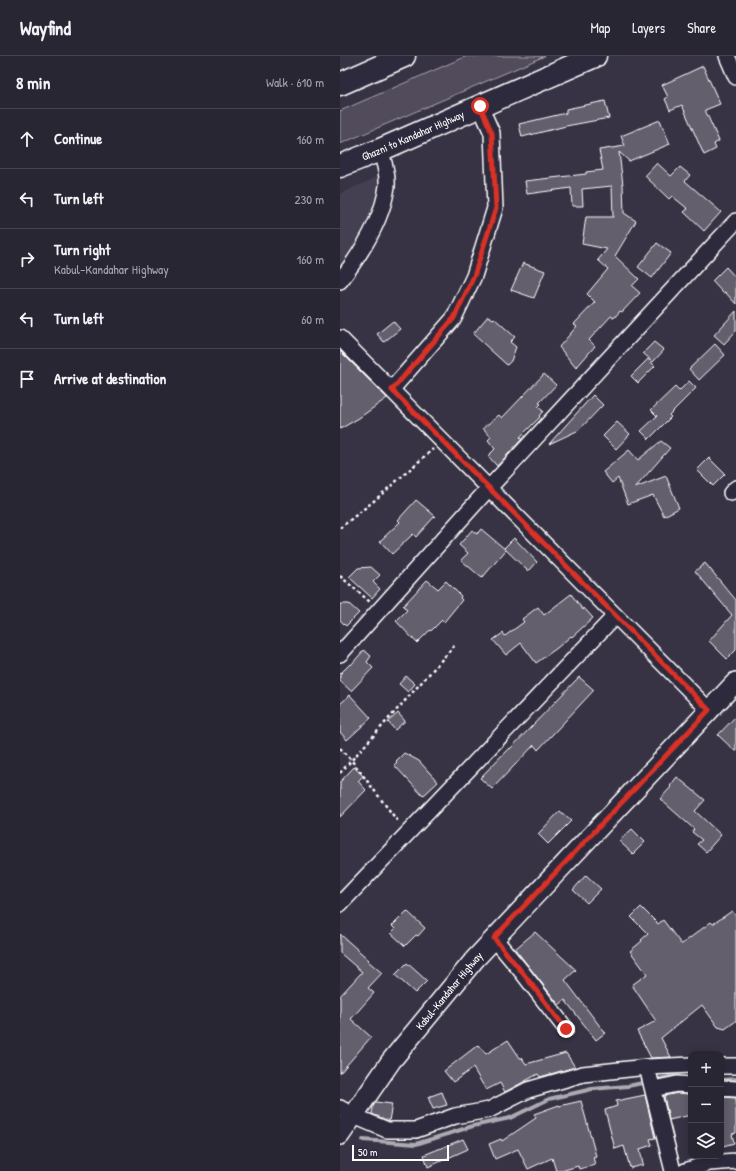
<!DOCTYPE html>
<html lang="en">
<head>
<meta charset="utf-8">
<style>
  body { margin:0; font-family:"Patrick Hand",sans-serif; background:#312e3c; color:#f1f3f6 }
  .controls { position:absolute; right:12px; bottom:12px; display:grid; overflow:hidden; border-radius:8px; box-shadow:0 2px 10px #0003 }
  .controls button { width:36px; height:36px; display:grid; place-items:center; padding:0; border:0; border-bottom:1px solid #45434f; background:#292634; color:#f1f3f6; font:20px sans-serif }
  .scale { position:absolute; left:12px; bottom:10px; width:97px; box-sizing:border-box; padding-left:4px; border:2px solid #fff; border-top:0; font-size:11px; line-height:14px; white-space:nowrap; color:#fff; -webkit-text-stroke:3px #2f2a3d; paint-order:stroke }
  .stop { position:absolute; width:12px; height:12px; margin:-9px; border:3px solid #d93025; border-radius:50%; background:#fff }
  .stop.end { background:#d93025; border-color:#fff; box-shadow:0 1px 4px #0008 }
  .list { margin:0; padding:0; list-style:none }
  h2 { display:flex; justify-content:space-between; align-items:center; height:52px; margin:0; padding:0 16px; font-size:17px }
  h2 small { font-size:13px; font-weight:400; color:#a5a5ac }
  .list li { display:grid; grid-template-columns:26px 1fr auto; gap:12px; align-items:center; box-sizing:border-box; height:60px; padding:0 16px; border-top:1px solid #45434f }
  .list b { display:block; font-size:15px; white-space:nowrap }
  .list p { margin:0; font-size:13px; white-space:nowrap; color:#a5a5ac }
  .list em { font-size:13px; font-style:normal; color:#a5a5ac }
  .icon { flex:none; width:22px; height:22px; fill:none; stroke:currentColor; stroke-width:2; stroke-linecap:round; stroke-linejoin:round }
  .map { position:relative; flex:none; width:396px; height:1115px; overflow:hidden }
  header { display:flex; align-items:center; gap:24px; box-sizing:border-box; height:56px; padding:0 20px; background:#292634; border-bottom:1px solid #45434f }
  header strong { font-size:19px }
  nav { display:flex; gap:22px; margin-inline-start:auto; font-size:14px }
  main { display:flex }
  aside { flex:1; background:#292634 }
  .map>svg:first-child { display:block }
</style>
</head>
<body>
<header>
<strong>Wayfind</strong>
<nav><a>Map</a><a>Layers</a><a>Share</a></nav>
</header>
<main>
<aside>
<h2>8 min<small>Walk · 610 m</small></h2>
<ul class="list">
<li><svg class="icon" aria-label="ahead" viewBox="0 0 24 24"><path d="M12 20V5M6 11l6-6 6 6"/></svg><div><b>Continue</b></div><em>160 m</em></li>
<li><svg class="icon" aria-label="left" viewBox="0 0 24 24"><path d="M17 20v-9H6M10 6l-5 5 5 5"/></svg><div><b>Turn left</b></div><em>230 m</em></li>
<li><svg class="icon" aria-label="right" viewBox="0 0 24 24"><path d="M7 20v-9h11M14 6l5 5-5 5"/></svg><div><b>Turn right</b><p>Kabul–Kandahar Highway</p></div><em>160 m</em></li>
<li><svg class="icon" aria-label="left" viewBox="0 0 24 24"><path d="M17 20v-9H6M10 6l-5 5 5 5"/></svg><div><b>Turn left</b></div><em>60 m</em></li>
<li><svg class="icon" aria-label="arrive" viewBox="0 0 24 24"><path d="M6 21V4h12l-3 4 3 4H6"/></svg><div><b>Arrive at destination</b></div></li>
</ul>
</aside>
<div class="map">
<svg width="396" height="1115" viewBox="0 0 396 1115">
  <rect width="100%" height="100%" fill="#373345"/>
  <filter id="ink" filterUnits="userSpaceOnUse"><feTurbulence type="fractalNoise" baseFrequency=".025" numOctaves="2"/><feDisplacementMap in="SourceGraphic" scale="8" xChannelSelector="R" yChannelSelector="G"/><feConvolveMatrix kernelMatrix="1 2 1 2 8 2 1 2 1" color-interpolation-filters="sRGB"/></filter>
  <g filter="url(#ink)">
    <path fill="#444051" d="M41,119L39,142L30,168L0,216V138Z"/>
    <path fill="#514c5c" stroke="#a8a6ae" d="M127,0H205L0,88V55Z"/>
    <g fill="none" stroke-linecap="round" stroke-linejoin="round">
      <path stroke="#adabb2" stroke-width="4" d="M313,1024L329,1021H338
        M381,1024L396,1023
        M23,1084L76,1088L133,1070L170,1062L209,1043L252,1033L288,1030L307,1026"/>
    </g>
    <path fill="#635f6d" stroke="#fff" d="M363,10L380,48L365,54L379,85L374,88L376,93L364,99L342,49L330,54L325,43L328,41L322,29Z
      M265,45L269,62L226,70L182,81L179,68L226,57V53Z
      M320,64L330,88L289,105L279,96L283,129L284,157L296,165L275,200L299,223L292,230L300,237L282,256L280,255L274,262L271,260L249,284L255,290L236,312L219,291L237,270L234,268L255,246L247,238L268,213L258,204L267,193L242,188L246,161H273L272,130L242,133L243,150H232L231,132L187,138L185,125L246,118V116L263,114L259,94L285,90L281,80Z
      M317,107L331,120L340,111L350,119L345,125L381,156L364,175L344,156L348,153L332,140L329,143L305,120Z
      M317,187L331,197L312,222L298,211Z
      M183,207L205,215L194,242L171,234Z
      M386,211L396,222V248L385,236L383,237L372,225Z
      M396,255V275L384,288L374,279Z
      M148,260L153,263L154,262L175,281L170,286L176,291L171,305L167,309L133,278Z
      M53,265L60,273L44,286L37,278Z
      M314,286L324,294L313,306L303,297Z
      M375,288L385,299L359,324L349,313Z
      M0,295L47,342L19,362L0,373Z
      M308,303L315,310L298,327L291,320Z
      M204,318L216,329L199,347L201,348L198,351L203,355L199,360L200,361L180,381L182,383L157,410L148,400L155,393L148,384L151,381L143,372L159,359L162,362Z
      M349,325L356,332L329,359L331,361L309,383L301,375L317,360L311,354L335,331L339,335Z
      M253,339L263,349L239,374L209,388Z
      M277,366L290,378L276,393L263,380Z
      M321,385L330,392L295,432L326,420L339,452L324,460L313,439L288,448L278,422L272,427L263,416L289,394L298,404Z
      M369,402L385,418L373,430L357,414Z
      M76,444L95,460L76,481L73,478L52,498L40,485L60,466L58,464Z
      M141,473L166,494L142,522L121,504L128,497L119,489L132,474L137,478Z
      M174,482L197,506L190,514L189,513L188,515L164,492Z
      M365,507L396,544V594L387,603L369,585L392,559L355,515Z
      M31,511L40,519L33,526L40,533L32,542L9,521L18,512Z
      M87,524L98,533L106,525L121,540L120,542L122,544L104,566L102,564L92,574L89,575L77,587L56,565L67,554L63,550Z
      M231,538L243,554L244,552L253,562L232,581L231,580L217,592L196,607L181,587L166,599L153,584L163,577L165,580L184,566L182,563L198,551L204,559Z
      M0,548H9L19,557L6,570L0,564Z
      M24,594L31,600L27,606L33,612L11,635L0,625V618L10,608L11,609Z
      M66,620L75,628L68,636L59,628Z
      M239,621L254,634L198,694L194,689L152,733L140,722L169,692L170,693Z
      M10,639L31,662L7,684L0,676V648Z
      M58,657L65,665L55,674L48,666Z
      M396,660V696L378,679Z
      M64,697L79,705L98,726L83,740L54,709L57,706L56,705Z
      M14,711L23,720L18,725L26,734L0,761V726Z
      M337,721L365,744L355,755L381,779L366,796L357,788L362,784L352,776L354,773L320,743L331,731L330,730Z
      M220,755L231,765L208,788L198,778Z
      M292,773L305,786L293,798L279,785Z
      M246,819L261,833L247,847L233,834Z
      M301,851L318,868L323,864L341,888H342L371,866L373,868L392,855L396,860V965L385,973L378,971L362,949L321,982L331,1001L311,1002L297,975L316,965L292,929L307,918L290,895L302,885L301,884L308,878L291,861Z
      M67,855L85,872L78,880L76,879L65,890L51,877L55,873L52,870Z
      M195,876L236,914L225,924L265,977L256,984L225,944L219,949L175,893Z
      M0,878L29,904L28,905L42,917L28,932L34,937L11,963L31,981L0,1017V940L22,916L0,897Z
      M67,907L87,925L75,937L55,919Z
      M168,984L180,1002H182L186,1008L226,997L235,1011L200,1021L198,1018L165,1036L160,1027L146,1034L133,1012L113,1026L104,1015L138,989L146,998Z
      M102,1036L107,1049L93,1053L88,1041Z
      M338,1037L349,1038L351,1044V1059L329,1064L324,1040Z
      M305,1039L315,1082L310,1083L312,1089L300,1093L303,1109L290,1112L284,1090L275,1093L265,1054L277,1050L276,1045Z
      M381,1041L396,1042V1077L392,1078L394,1087L383,1090L381,1083Z
      M241,1045L256,1100L253,1101L255,1109L239,1113L238,1110L221,1115H216L212,1102L188,1113L178,1093L155,1103L149,1088L161,1083L162,1085L196,1062L194,1058L219,1049V1050Z
      M36,1046L52,1048L49,1065L32,1058L33,1050Z
      M123,1083L128,1093L88,1111L84,1099Z"/>
    <g fill="none" stroke-linecap="round" stroke-linejoin="round">
      <defs>
        <path id="minor" d="M387,0L396,21
          M0,225C20,199 43,163 47,130C48,118 44,105 40,94
          M0,282L369,654
          M52,333L114,262L134,220L155,152L152,77L140,50
          M391,437L396,432
          M0,598L149,432L396,165
          M0,848L275,560
          M154,882L182,916L226,973
          M381,1010H396
          M307,1011L333,1115
          M381,1032L396,1033
          M313,1033L337,1028L351,1029
          M0,1052L14,1060L47,1074H76L115,1060L149,1054L188,1034L243,1018L307,1011L351,1009
          M345,1115L369,1107L396,1105"/>
        <g id="major">
          <path id="s1" d="M0,1079L51,1005L135,903L396,626"/>
        </g>
        <g id="highway">
          <path d="M0,28L64,0"/>
          <path id="s2" d="M0,110L40,94L255,0"/>
        </g>
      </defs>
      <use href="#minor" stroke="#fff" stroke-width="18"/>
      <use href="#major" stroke="#fff" stroke-width="22"/>
      <use href="#highway" stroke="#fff" stroke-width="25"/>
      <path stroke="#fff" stroke-width="2.5" stroke-dasharray="3 3" stroke-linecap="butt" d="M0,472L35,444L93,393
        M0,520L30,546
        M0,692L12,705L59,767
        M0,717L115,589"/>
      <use href="#minor" stroke="#2f2a3d" stroke-width="15"/>
      <use href="#major" stroke="#2f2a3d" stroke-width="19"/>
      <use href="#highway" stroke="#2f2a3d" stroke-width="22"/>
    </g>
  </g>
  <g fill="none" stroke-linecap="round" stroke-linejoin="round" filter="url(#ink)">
    <path stroke="#d93025" stroke-width="5" d="M140,50L152,77L156,152L134,220L114,262L52,334L369,654L154,882L182,916L226,973"/>
  </g>
  <g text-anchor="middle" dominant-baseline="central" stroke-width="3.5" stroke-linejoin="round" paint-order="stroke">
    <g font-size="11" fill="#fff" stroke="#2f2a3d">
      <text stroke="none"><textPath href="#s2" startOffset="79">Ghazni to Kandahar Highway</textPath></text>
      <text stroke="none"><textPath href="#s1" startOffset="181">Kabul–Kandahar Highway</textPath></text>
    </g>
  </g>
</svg>
<div class="controls">
<button>+</button>
<button>−</button>
<button><svg class="icon" aria-label="layers" viewBox="0 0 24 24"><path d="M12 4l9 5-9 5-9-5zM3 14l9 5 9-5"/></svg></button>
</div>
<div class="scale">50 m</div>
<div class="stop" style="left:140px;top:50px"></div>
<div class="stop end" style="left:226px;top:973px"></div>
</div>
</main>
</body>
</html>
